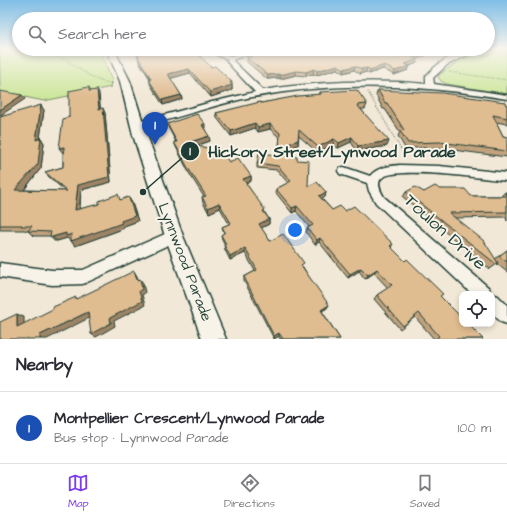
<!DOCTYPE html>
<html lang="en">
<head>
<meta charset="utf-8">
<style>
  body { margin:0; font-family:"Architects Daughter",sans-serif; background:#f2f2f3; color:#2b2b33 }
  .controls { position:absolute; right:12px; bottom:12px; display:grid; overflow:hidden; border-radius:8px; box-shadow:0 2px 6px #0003 }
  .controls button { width:36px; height:36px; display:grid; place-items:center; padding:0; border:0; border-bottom:1px solid #e1e1e2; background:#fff; color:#2b2b33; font:20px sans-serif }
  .you { position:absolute; left:295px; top:230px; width:14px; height:14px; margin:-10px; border:3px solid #fff; border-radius:50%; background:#1a73e8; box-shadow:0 0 0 6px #1a73e833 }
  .badge { display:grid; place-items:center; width:26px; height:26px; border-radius:50%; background:#7c3aed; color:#fff; font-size:13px; font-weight:700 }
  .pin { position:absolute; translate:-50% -33px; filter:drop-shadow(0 1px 2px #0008) }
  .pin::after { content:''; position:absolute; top:21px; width:14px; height:12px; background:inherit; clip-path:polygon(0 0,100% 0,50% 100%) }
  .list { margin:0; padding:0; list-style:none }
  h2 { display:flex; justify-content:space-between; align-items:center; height:52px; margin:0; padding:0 16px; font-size:17px }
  h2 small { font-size:13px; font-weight:400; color:#7c7c81 }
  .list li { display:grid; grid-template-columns:26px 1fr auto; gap:12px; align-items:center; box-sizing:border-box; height:72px; padding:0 16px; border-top:1px solid #e1e1e2 }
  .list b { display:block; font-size:15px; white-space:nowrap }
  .list p { margin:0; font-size:13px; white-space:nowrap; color:#7c7c81 }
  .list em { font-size:13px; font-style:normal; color:#7c7c81 }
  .icon { flex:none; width:22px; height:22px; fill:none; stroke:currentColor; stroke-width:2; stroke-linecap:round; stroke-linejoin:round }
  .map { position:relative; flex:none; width:507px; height:339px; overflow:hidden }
  .search { position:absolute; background:#fff; box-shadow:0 2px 6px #0003; left:12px; right:12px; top:12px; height:44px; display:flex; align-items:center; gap:10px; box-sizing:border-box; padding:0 14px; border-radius:22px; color:#7c7c81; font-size:15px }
  .sheet { height:124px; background:#fff }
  nav { display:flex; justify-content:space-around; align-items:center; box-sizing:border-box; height:56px; border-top:1px solid #e1e1e2; background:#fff; font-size:11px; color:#7c7c81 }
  nav a { display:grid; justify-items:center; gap:2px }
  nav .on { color:#7c3aed }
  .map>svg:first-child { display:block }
</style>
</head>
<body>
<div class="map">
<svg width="507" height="339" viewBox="0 0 507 339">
  <rect width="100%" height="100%" fill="#f2e8d7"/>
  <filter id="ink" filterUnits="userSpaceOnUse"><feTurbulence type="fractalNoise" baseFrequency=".025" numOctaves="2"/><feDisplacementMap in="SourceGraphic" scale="8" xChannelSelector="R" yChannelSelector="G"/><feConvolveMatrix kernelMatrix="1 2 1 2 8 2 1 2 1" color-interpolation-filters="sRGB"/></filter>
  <g filter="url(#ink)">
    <path fill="#cde79d" stroke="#769268" d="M0,49H100L112,81L110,83L111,87L44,101L0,92Z
      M495,49H507V94L447,84L441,81L438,77L439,75L462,59Z"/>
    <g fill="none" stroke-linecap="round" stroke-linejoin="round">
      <defs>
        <path id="street" d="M256,49H266L234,59L233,61L263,90C317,82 371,79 426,84V76C439,61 460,49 480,49L447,65L433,78L434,84L507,95V99C421,84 333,81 247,98C210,106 174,119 138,128L133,125L135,123L212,102L255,92L230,65L227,61V59L217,55L220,53L231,56Z
          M400,165L439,166L507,173V181C489,179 388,164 380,180C377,185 381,192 384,197L489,288L491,294H472L376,203L369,191L367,183L340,174L338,171L340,168L344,167L370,176C377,167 390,166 400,165Z
          M174,230L179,232L181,236L179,240L83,284L52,285L0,277V263L52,270H83Z
          M492,294L498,296L507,305V324L501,322L492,313Z"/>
        <path id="secondary" d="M106,49H114L130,81L147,135L183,236L226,339H202L165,236L133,135L120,81Z"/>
      </defs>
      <use href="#street" stroke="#1f3d34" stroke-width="3"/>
      <use href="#secondary" stroke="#1f3d34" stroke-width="3"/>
      <path stroke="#1f3d34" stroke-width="1.5" stroke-dasharray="0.5 2" stroke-linecap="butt" d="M0,50C20,51 40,50 59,57C79,65 92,84 115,83
        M481,57L507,51
        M449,72L507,80
        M368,92L406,158"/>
      <use href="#street" fill="#f7f3e8" fill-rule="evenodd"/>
      <use href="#secondary" fill="#f7f3e8" fill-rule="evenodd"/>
    </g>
    <path fill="#c1a27d" stroke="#1f3d34" d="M133,49H165L167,52L171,49H205L196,52L211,67L232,85V90L211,97L190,73L170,78L181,95L182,99L163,105L150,84V79L139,62L138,57Z
      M248,52L426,53L425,56L417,59H418L417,63L410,66L408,70L394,75L383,69L369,74L366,72L360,74L354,70L343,73L337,69L317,75L313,74L306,76L296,75L280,79L278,78L267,79L247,62V58L249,57L248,56Z
      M89,87L91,91L97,90L99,94L100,109L105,113L111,182L81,190L80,209L129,198L132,203L138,221L124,226V228L117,231L75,246L71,241V240L70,241L67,238L57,241H54L50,236H33L28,231H29H26L25,230H0V117L44,110L40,138H41L44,143L41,168L24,190L65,191L49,177L45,172L63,167V153L69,117Z
      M378,90L507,105V124L496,122L503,136L507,137V157L437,148H405L398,136L400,132L385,109H383L376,95Z
      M320,92L367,104L365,109H361L387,146L357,151L351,142L338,148L333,145L317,152L299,136L298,145L278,153L280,138L270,129L258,132L255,128L231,136L217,118L216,113L261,103L320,94Z
      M167,124L205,129V130L210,141L196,146L229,162L251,176V181L246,183L269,219V224L261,228L270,241L303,267L327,308L322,311L340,339H280L279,336L274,339L244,281V277L255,271L245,253L230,260L225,250L224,245H225L222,239L221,235L224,233L222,227L229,224L220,208L209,213L203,203L202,197H204L189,173L176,147L174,142H176L169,129Z
      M297,160L308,186L326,192L325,197L321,198L332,210L345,211L393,244L391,247L483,339H434L415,317L400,329L374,299L377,295L388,288L374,273L365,279L359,271L348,278L319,242L315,245L306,232L307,228L309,227L296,211L292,213L276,193V189L288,183L277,170L257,168V163Z
      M440,189L471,196H501L505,192L507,193V221L506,217L455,218L495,259L507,250V272L497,264L490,269L403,197L406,192H424Z"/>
    <path fill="#9d8466" stroke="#1f3d34" d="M192,49H205L193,52Z
      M241,49H251L241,52Z
      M429,49H440L426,53L425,56L411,61L412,57L423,51Z
      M418,59L417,63L410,66L408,70L394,75L395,71L405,64Z
      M338,65L337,69L317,75V71Z
      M384,65L383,69L369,74L371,70Z
      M355,66L354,70L343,73L344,69Z
      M367,68L366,72L360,74L362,69Z
      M189,69L190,73L169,79L168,74Z
      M314,69L313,74L306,76V72Z
      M296,71V75L280,79V75Z
      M278,74V78L267,79L268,75Z
      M230,82H232V90L211,97L210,92Z
      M97,90L99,94L101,114L99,109Z
      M22,95L25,99L1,115L0,114V110Z
      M181,95L182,99L163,105L162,100Z
      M41,105L44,110L39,144L36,140Z
      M103,108L105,113L111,182L81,190L79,215L75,210L78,185Z
      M255,123V128L231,136V131Z
      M205,124V129L203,130L202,125Z
      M270,124V129L258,132V127Z
      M209,136L210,141L186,149L184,144Z
      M352,137L351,142L338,148L339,143Z
      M41,138L44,143L41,168L20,195L15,190Z
      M334,139L333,145L317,152L318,147Z
      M298,140V145L278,153L279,148Z
      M389,141L387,146L357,151L358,146Z
      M64,147L67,152L63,153L59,148Z
      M251,176V181L244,184L243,179Z
      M326,192L325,197L318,200L319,196Z
      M129,198L132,203L138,221L124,226V228L117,231L75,246L71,241L121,221Z
      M219,203L220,208L209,213L208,208Z
      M297,206L296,211L292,213V208Z
      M269,219V224L259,229V224Z
      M66,233L72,234L76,239L70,241L67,238L57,241L52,237Z
      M320,238L319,242L315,245L317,240Z
      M245,248V253L230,260V256Z
      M361,268L359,271L348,278L350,274Z
      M377,269L374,273L365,279L368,275Z
      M134,271L137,276L140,284L137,280Z
      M140,279L143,283L145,293L142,295L145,305L114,321L115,326L96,337L91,334L110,318L139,291Z
      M329,305L327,308L319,313L321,310Z
      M88,312L93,316L47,339H40V335Z
      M17,314L24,317V330L17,327Z
      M279,333V336L274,339V336Z"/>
    <path fill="#e0bc91" stroke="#1f3d34" d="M134,49H165L167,52L171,49H193L211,67L215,66L232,82H230L232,85L210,92L189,69L168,74L181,95L162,100L149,80L151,79L138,57H139Z
      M258,49H429L423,51L426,52L412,57L418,59L405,64L410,66L395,71L384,65L371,70L367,68L362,69L355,66L344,69L338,65L317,71L314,69L306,72L296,71L280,75L278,74L268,75L247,58L253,56L248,52Z
      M89,87V91L97,90L99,109L103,108L109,177L78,185L75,210L99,204V201L118,194L120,200L128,197L129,198L135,216L121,221L122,223L114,226L71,241L72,234L66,236V233L52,237L50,236L51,232L28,231L32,226H21L22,225H0V117L41,105L36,140L41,138L38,164L15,190L67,191L45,172L63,167L64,147L59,148L63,119L69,117V91Z
      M357,90L367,104L357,105L389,141L358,146L352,137L339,143L334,139L318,147L299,130L298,140L279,148L280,133L270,124L258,127L255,123L231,131L216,113L260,102L261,103L298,96L321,94L320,92Z
      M378,90L442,93L505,102L506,105H507V118L493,115L503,136L507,137V151L440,142L408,143L400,131L404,130L387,103H385Z
      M0,91L22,95L0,110Z
      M197,114L205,124L202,125L209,136L184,144L221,150L229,162L238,158L251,176L243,179L265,210L263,211L269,219L259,224L270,241L283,234L304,263L301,265L329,305L321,310L340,339H283L279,333L274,336L244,277L257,270L245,248L230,256L224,245L226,244L221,235L225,232L222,227L231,223L219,203L208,208L202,197L206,196L188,168L174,142H177L167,124Z
      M259,153L297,157V160L309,161L308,186L317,182L326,192L319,196L332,210L340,206L345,211L354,206L393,244L390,246L405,261L407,259L443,294L440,296L462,318V324H468L483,339H436L439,336L419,313L403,326L377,295L392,285L377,269L368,275L361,268L350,274L320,238L317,240L307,228L313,225L297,206L292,208L276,189L291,181L278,166L257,163Z
      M435,186L440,189H465L471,196H506L505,192L507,193V212L449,213L484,241L498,263L496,264L406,192L415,187L424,192Z
      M507,250V262L499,256Z
      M134,271L137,280L140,279L142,289L139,291L142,301L110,318L111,323L91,334L88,312L40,335V339H0V322L17,314V327L53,309V307L76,297V299Z"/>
  </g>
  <linearGradient id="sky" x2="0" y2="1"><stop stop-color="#80bee7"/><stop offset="0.51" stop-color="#f9f5ed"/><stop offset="1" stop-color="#f9f5ed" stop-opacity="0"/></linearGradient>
  <rect width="507" height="96" fill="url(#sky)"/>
  <g text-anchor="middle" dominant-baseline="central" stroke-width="4" stroke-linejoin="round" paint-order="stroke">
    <g font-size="15" fill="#1f3d34" stroke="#f7f3e8">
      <text transform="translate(185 262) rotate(69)">Lynnwood Parade</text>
    </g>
    <g font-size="18" fill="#1f3d34" stroke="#f7f3e8">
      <text transform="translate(445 232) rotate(42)">Toulon Drive</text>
    </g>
  </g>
  <path fill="none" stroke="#1f3d34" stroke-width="1.5" d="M143 192L190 151"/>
  <g fill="#1f3d34" stroke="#f7f3e8" stroke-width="1.5">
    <circle cx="143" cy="192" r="4"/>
    <circle cx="190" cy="151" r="10"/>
  </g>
  <g font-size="12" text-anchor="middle" font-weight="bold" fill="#fff">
    <text x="190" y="155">1</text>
  </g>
  <g font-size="16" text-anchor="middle" font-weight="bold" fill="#1f3d34" stroke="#f7f3e8" stroke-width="4" stroke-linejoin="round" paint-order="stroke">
    <text x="332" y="157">Hickory Street/Lynwood Parade</text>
  </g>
</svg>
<div class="controls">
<button><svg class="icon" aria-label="locate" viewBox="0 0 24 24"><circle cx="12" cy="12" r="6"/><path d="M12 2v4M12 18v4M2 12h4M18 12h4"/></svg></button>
</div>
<div class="you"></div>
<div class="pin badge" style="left:155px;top:145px;background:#1a4fb4">1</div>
<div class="search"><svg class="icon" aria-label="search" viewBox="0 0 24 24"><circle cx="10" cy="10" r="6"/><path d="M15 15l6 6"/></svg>Search here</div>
</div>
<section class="sheet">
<h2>Nearby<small></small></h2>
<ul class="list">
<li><span class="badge" style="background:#1a4fb4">1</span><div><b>Montpellier Crescent/Lynwood Parade</b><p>Bus stop · Lynnwood Parade</p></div><em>100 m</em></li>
</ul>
</section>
<nav>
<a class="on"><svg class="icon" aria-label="map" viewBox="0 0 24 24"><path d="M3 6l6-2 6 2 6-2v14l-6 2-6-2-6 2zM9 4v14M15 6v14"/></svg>Map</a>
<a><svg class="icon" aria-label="directions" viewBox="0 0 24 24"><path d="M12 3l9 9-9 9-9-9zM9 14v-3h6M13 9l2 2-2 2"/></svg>Directions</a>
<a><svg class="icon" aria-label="saved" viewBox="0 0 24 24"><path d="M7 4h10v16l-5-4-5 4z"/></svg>Saved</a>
</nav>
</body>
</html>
